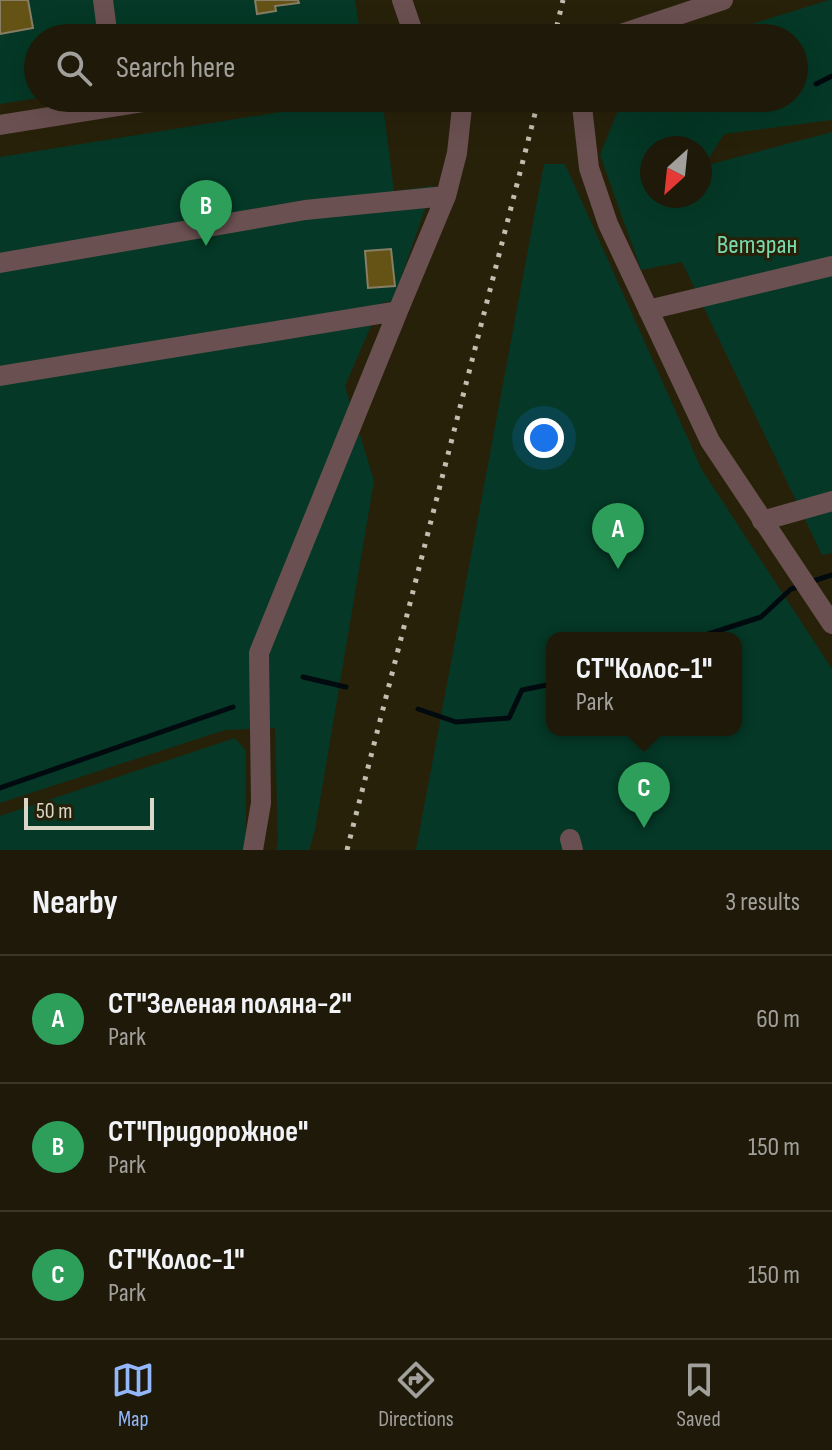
<!DOCTYPE html>
<html lang="en">
<head>
<meta charset="utf-8">
<style>
  body { margin:0; font-family:"Sofia Sans Condensed",sans-serif; background:#2b2616; color:#f1f3f6 }
  .compass { position:absolute; left:640px; top:136px; width:72px; height:72px; border-radius:50%; background:#1e1908; box-shadow:0 8px 32px #0002; rotate:207deg }
  .scale { position:absolute; left:24px; bottom:20px; width:130px; box-sizing:border-box; padding-left:8px; border:4px solid #dad6c8; border-top:0; font-size:22px; line-height:28px; white-space:nowrap; color:#dad6c8; -webkit-text-stroke:6px #28210a; paint-order:stroke }
  .you { position:absolute; left:544px; top:438px; width:28px; height:28px; margin:-20px; border:6px solid #fff; border-radius:50%; background:#1a73e8; box-shadow:0 0 0 12px #1a73e833 }
  .badge { display:grid; place-items:center; width:52px; height:52px; border-radius:50%; background:#93b7fd; color:#fff; font-size:26px; font-weight:700 }
  .pin { position:absolute; translate:-50% -66px; filter:drop-shadow(0 2px 4px #0008) }
  .pin::after { content:''; position:absolute; top:42px; width:28px; height:24px; background:inherit; clip-path:polygon(0 0,100% 0,50% 100%) }
  .popup { position:absolute; left:546px; top:632px; width:196px; height:104px; box-sizing:border-box; display:grid; place-content:center; border-radius:16px; background:#1e1908; filter:drop-shadow(0 2px 6px #0005); font-size:26px; white-space:nowrap; color:#a1a09c }
  .popup b { font-size:30px; color:#f1f3f6 }
  .popup::after { content:''; position:absolute; left:50%; top:100%; margin-left:-16px; border:16px solid transparent; border-top-color:#1e1908 }
  .list { margin:0; padding:0; list-style:none }
  h2 { display:flex; justify-content:space-between; align-items:center; height:104px; margin:0; padding:0 32px; font-size:34px }
  h2 small { font-size:26px; font-weight:400; color:#a1a09c }
  .list li { display:grid; grid-template-columns:52px 1fr auto; gap:24px; align-items:center; box-sizing:border-box; height:128px; padding:0 32px; border-top:2px solid #3c3829 }
  .list b { display:block; font-size:30px; white-space:nowrap }
  .list p { margin:0; font-size:26px; white-space:nowrap; color:#a1a09c }
  .list em { font-size:26px; font-style:normal; color:#a1a09c }
  .icon { flex:none; width:44px; height:44px; fill:none; stroke:currentColor; stroke-width:2; stroke-linecap:round; stroke-linejoin:round }
  .map { position:relative; flex:none; width:832px; height:850px; overflow:hidden }
  .search { position:absolute; background:#1e1908; box-shadow:0 8px 32px #0002; left:24px; right:24px; top:24px; height:88px; display:flex; align-items:center; gap:20px; box-sizing:border-box; padding:0 28px; border-radius:44px; color:#a1a09c; font-size:30px }
  .sheet { height:488px; background:#1e1908 }
  nav { display:flex; justify-content:space-around; align-items:center; box-sizing:border-box; height:112px; border-top:2px solid #3c3829; background:#1e1908; font-size:22px; color:#a1a09c }
  nav a { display:grid; justify-items:center; gap:4px }
  nav .on { color:#93b7fd }
  .map>svg:first-child { display:block }
</style>
</head>
<body>
<div class="map">
<svg width="832" height="850" viewBox="0 0 832 850">
  <rect width="100%" height="100%" fill="#28210a"/>
  <path fill="#053826" fill-rule="evenodd" d="M0,0H355L361,38H38V98L0,104Z
    M829,0H832V120L724,134L704,166L832,132V553L822,555L682,262L641,270L600,155L623,98H794V38H707ZM652,148H700V196H652Z
    M367,98H382L394,191L433,186L393,301L381,303L345,386L374,481L315,830L309,850H276L278,844L275,728L225,730L0,803V157Z
    M544,164H565L702,470L832,669V850H416ZM552,638H736V730H552Z
    M235,738L246,751V840L243,850H0V816Z"/>
  <g fill="none" stroke-linecap="round" stroke-linejoin="round">
    <path stroke="#000a0f" stroke-width="5" d="M816,84L832,76
      M810,582L832,575
      M696,638L761,617L791,589L801,586
      M303,677L346,687
      M418,709L456,722L509,718L522,690L552,684
      M0,788L233,707"/>
  </g>
  <path fill="#655315" stroke="#867e65" stroke-width="2" d="M0,0H28L33,28L0,34Z
    M255,0H298L299,3L275,6L276,11L257,14Z
    M391,249L395,286L368,288L365,251Z"/>
  <g fill="none" stroke-linecap="round" stroke-linejoin="round">
    <path stroke="#6b5051" stroke-width="20" d="M103,0L108,38
      M402,0L415,38
      M609,38L723,0
      M583,98L582,106L589,168L608,224L710,441L832,624
      M0,125L169,98
      M0,263L305,210L446,196
      M648,310L832,266
      M0,376L398,311
      M762,521L832,501
      M570,839L573,850
      M253,850L261,803L259,653L398,311L446,196L457,153L463,98"/>
    <path stroke="#c3beaf" stroke-width="5" stroke-dasharray="4 8" stroke-linecap="butt" d="M554,38L563,0
      M347,850L539,98"/>
  </g>
  <g text-anchor="middle" dominant-baseline="central" stroke-width="6" stroke-linejoin="round" paint-order="stroke">
    <g font-size="26" fill="#7adaae" stroke="#28210a">
      <text x="757" y="245">Ветэран</text>
    </g>
  </g>
</svg>
<svg class="compass" viewBox="-18 -18 36 36"><path d="M0-13l5 13h-10z" fill="#e53935"/><path d="M0 13l5-13h-10z" fill="#a1a09c"/></svg>
<div class="scale">50 m</div>
<div class="you"></div>
<div class="pin badge" style="left:618px;top:569px;background:#2e9e5b">A</div>
<div class="pin badge" style="left:206px;top:246px;background:#2e9e5b">B</div>
<div class="pin badge" style="left:644px;top:828px;background:#2e9e5b">C</div>
<div class="popup"><b>СТ&quot;Колос-1&quot;</b>Park</div>
<div class="search"><svg class="icon" aria-label="search" viewBox="0 0 24 24"><circle cx="10" cy="10" r="6"/><path d="M15 15l6 6"/></svg>Search here</div>
</div>
<section class="sheet">
<h2>Nearby<small>3 results</small></h2>
<ul class="list">
<li><span class="badge" style="background:#2e9e5b">A</span><div><b>СТ&quot;Зеленая поляна-2&quot;</b><p>Park</p></div><em>60 m</em></li>
<li><span class="badge" style="background:#2e9e5b">B</span><div><b>СТ&quot;Придорожное&quot;</b><p>Park</p></div><em>150 m</em></li>
<li><span class="badge" style="background:#2e9e5b">C</span><div><b>СТ&quot;Колос-1&quot;</b><p>Park</p></div><em>150 m</em></li>
</ul>
</section>
<nav>
<a class="on"><svg class="icon" aria-label="map" viewBox="0 0 24 24"><path d="M3 6l6-2 6 2 6-2v14l-6 2-6-2-6 2zM9 4v14M15 6v14"/></svg>Map</a>
<a><svg class="icon" aria-label="directions" viewBox="0 0 24 24"><path d="M12 3l9 9-9 9-9-9zM9 14v-3h6M13 9l2 2-2 2"/></svg>Directions</a>
<a><svg class="icon" aria-label="saved" viewBox="0 0 24 24"><path d="M7 4h10v16l-5-4-5 4z"/></svg>Saved</a>
</nav>
</body>
</html>
